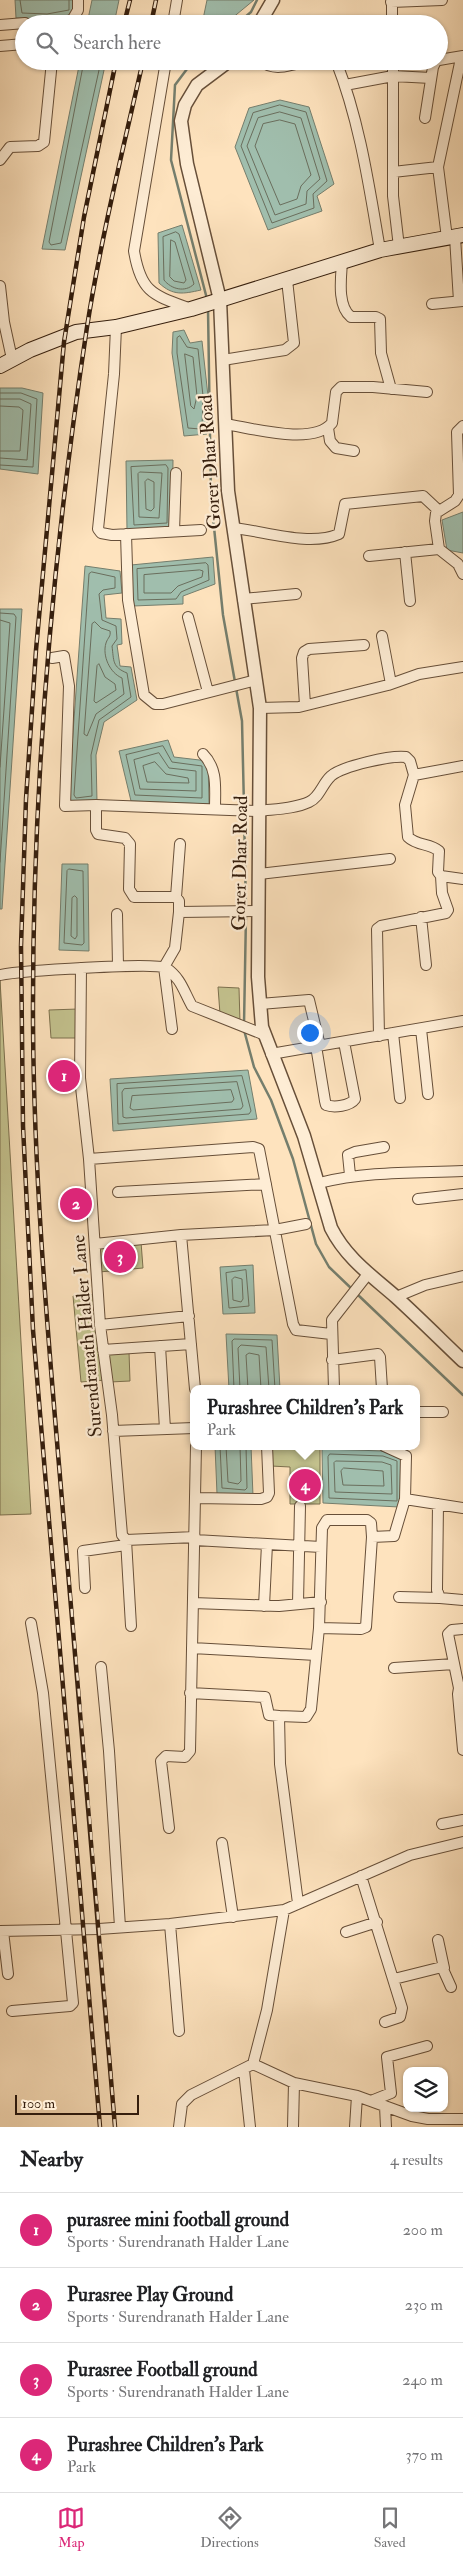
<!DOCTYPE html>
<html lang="en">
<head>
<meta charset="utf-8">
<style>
  body { margin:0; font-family:"IM FELL Double Pica",serif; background:#f2f2f2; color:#202124 }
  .controls { position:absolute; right:15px; bottom:15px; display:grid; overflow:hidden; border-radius:10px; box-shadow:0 1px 4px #0004 }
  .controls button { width:45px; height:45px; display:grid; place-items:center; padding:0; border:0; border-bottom:1px solid #e0e0e0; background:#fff; color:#202124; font:25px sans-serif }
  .scale { position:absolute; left:15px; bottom:12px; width:124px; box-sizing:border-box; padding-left:5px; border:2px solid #351e0d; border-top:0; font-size:14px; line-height:18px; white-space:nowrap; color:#351e0d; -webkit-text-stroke:4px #feedd5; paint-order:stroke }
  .you { position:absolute; left:309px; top:1032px; width:18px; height:18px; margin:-12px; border:4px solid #fff; border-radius:50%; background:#1a73e8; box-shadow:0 0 0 8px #1a73e833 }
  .badge { display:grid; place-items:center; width:32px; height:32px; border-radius:50%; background:#db2777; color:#fff; font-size:16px; font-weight:700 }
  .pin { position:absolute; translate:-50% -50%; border:2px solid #fff; box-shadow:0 1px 5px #0006 }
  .popup { position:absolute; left:190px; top:1385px; width:230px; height:65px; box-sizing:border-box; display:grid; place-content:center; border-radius:10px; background:#fff; filter:drop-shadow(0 1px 4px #0005); font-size:16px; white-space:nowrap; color:#757577 }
  .popup b { font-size:19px; color:#202124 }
  .popup::after { content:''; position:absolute; left:50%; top:100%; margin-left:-10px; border:10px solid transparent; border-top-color:#fff }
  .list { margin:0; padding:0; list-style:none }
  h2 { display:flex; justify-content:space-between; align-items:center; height:65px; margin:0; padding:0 20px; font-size:21px }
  h2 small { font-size:16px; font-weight:400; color:#757577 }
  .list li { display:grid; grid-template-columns:32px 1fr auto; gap:15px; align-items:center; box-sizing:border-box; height:75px; padding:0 20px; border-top:1px solid #e0e0e0 }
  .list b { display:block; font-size:19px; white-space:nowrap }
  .list p { margin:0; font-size:16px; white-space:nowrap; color:#757577 }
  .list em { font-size:16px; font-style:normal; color:#757577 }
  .icon { flex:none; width:28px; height:28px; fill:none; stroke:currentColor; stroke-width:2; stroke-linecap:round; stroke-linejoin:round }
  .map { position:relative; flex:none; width:463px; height:2127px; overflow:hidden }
  .search { position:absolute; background:#fff; box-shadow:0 1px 4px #0004; left:15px; right:15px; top:15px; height:55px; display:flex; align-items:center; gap:12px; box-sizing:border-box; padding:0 18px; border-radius:28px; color:#757577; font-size:19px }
  .sheet { height:365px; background:#fff }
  nav { display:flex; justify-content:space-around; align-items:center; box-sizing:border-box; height:70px; border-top:1px solid #e0e0e0; background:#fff; font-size:14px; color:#757577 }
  nav a { display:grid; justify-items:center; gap:2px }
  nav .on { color:#db2777 }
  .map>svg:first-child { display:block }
</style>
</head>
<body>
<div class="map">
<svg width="463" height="2127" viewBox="0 0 463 2127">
  <rect width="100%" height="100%" fill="#fee3be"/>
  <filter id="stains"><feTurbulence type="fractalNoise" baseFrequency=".004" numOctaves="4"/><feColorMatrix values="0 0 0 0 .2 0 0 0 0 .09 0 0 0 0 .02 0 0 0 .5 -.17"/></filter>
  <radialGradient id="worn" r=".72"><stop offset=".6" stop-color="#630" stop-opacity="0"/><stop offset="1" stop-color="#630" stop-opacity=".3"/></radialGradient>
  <path fill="#c4c38f" stroke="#7c704e" d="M0,980L31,1514L0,1515Z
    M218,987L239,988L240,1022L220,1014Z
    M78,1009V1038H51L49,1010Z
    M51,1069H77L78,1083H51Z
    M86,1190L87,1216L66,1217L64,1191Z
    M141,1242L143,1268L99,1272L97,1246Z
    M96,1294L106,1380L81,1382L73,1296Z
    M129,1352L130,1381L110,1382L106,1354Z
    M271,1446H320V1504H290V1467L271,1466Z"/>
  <path fill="#a0bead" stroke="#757e6d" d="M15,0H74L75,14L47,19L16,18Z
    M92,0H119L114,24H87Z
    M207,0H254L225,24H202Z
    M80,61H106L65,250L42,249Z
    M280,100L309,107L334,184L317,196L322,211L268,230L235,147L249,108Z
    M182,225L201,290C183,294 173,296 159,283L158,233Z
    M184,330L190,343L202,341L208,396L207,434L184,436L172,353L173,332Z
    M0,388H22L43,393L38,474L0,469Z
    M173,460L172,529L127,530L126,461Z
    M463,512V553L447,550L442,520Z
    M213,557L215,584L183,596V604L133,606L131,565Z
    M85,566L120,571L122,593L104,595L106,618L121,619L122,644L117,645L120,666L131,667L137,700L104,722L96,755L97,802L68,803Z
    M0,609H22L2,909H0Z
    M168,740L174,757L208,761L209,804L131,801L119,751Z
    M62,864H88L89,951L59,950Z
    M248,1070L257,1119L113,1131L110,1079Z
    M253,1265L255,1313L223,1314L220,1267Z
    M226,1334L277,1335L280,1389H229Z
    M215,1446H251L253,1496L217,1494Z
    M322,1449L384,1451L403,1458V1499L399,1507L323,1503Z"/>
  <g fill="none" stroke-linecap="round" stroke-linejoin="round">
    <path stroke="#6a6e5d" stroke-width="1" d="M20,0L22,13L47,14L69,10V0
      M84,61L49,242L51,245L61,243L101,61
      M280,105L306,112L327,181L313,194L314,208L272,223L241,146L253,113Z
      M280,112L301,118L320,179L307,191L306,204L275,215L247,146L258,118Z
      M280,120L295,124L311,175L301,186L297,199L280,205L255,146L263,124Z
      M176,232L179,234L194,284C185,293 171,289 164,280L163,237Z
      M171,240L175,242L186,280L184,283L174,281L170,277Z
      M180,336L187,347L198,349L203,396L202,427L200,429L188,428L177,353V338Z
      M185,354L193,357L197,396L194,409L191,406Z
      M0,393H21L37,399L33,467L0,465
      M0,399H20L31,404L27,460L0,458
      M0,406L19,407L23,410L20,451H0
      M166,465L168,468L167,523L134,525L131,467Z
      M140,472L162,473L159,518L139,517L138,474Z
      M148,479L154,482V508L151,511L146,509L145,482Z
      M206,563L208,565L209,580L181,592L176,599L138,600L137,569Z
      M200,570L203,571L202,577L178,586L171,593H144V575Z
      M92,572L115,577V588L103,590L99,594L102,620L116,626L117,639L112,646C114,661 112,667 127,673L131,697L99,720L91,755L92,796L76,798L74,795L89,574Z
      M0,613L14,614L16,617L0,862
      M0,620L10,623L0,767
      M95,622L101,628L110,631C111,637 108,637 106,643C102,656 110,673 122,678L124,694L96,714L87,736L84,734L92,624Z
      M99,664L105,677L115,684L116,690L96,703L94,701L97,666Z
      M163,746L172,762L202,766V798L135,795L126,755Z
      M159,753L169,768L196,771V791L140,789L134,760Z
      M155,762L166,774L188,778L189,783L147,782L143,766Z
      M69,869L83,871L84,943L82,945L64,943L67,871Z
      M75,896L77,898V936L75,939L71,936L72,898Z
      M242,1076L251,1111L249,1114L118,1124L117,1084Z
      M237,1082L243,1106L241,1109L126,1118L123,1117L122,1092L124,1089Z
      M231,1090L234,1099L232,1102L133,1110L130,1108L132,1096Z
      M246,1270L249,1306L229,1308L226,1273Z
      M235,1277L242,1279L243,1299L241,1302L233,1300L232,1280Z
      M234,1389L232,1341L234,1339L272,1340L275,1389
      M240,1389L238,1348L241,1345L266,1347L269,1389
      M248,1389L246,1355L249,1353L259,1355L261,1389
      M220,1446L222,1488L245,1490L247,1488L246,1446
      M226,1446L228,1482L238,1484L241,1481L240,1446
      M330,1454L383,1456L397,1461V1501L329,1498L328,1457Z
      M336,1461L382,1462L391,1465L392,1494L335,1492L334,1463Z
      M344,1468L383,1471L384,1486L343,1485L341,1471Z"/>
    <path stroke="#757e6d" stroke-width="2.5" d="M237,24L251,12L257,0
      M193,61L175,85L171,160L207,299
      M208,309L211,498L223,615L235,682
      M236,688L242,721L244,807
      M244,812L246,909
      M244,1024L246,915
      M244,1030L254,1067L271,1100L293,1159L316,1244L329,1267L353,1290
      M357,1294L463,1395"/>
    <defs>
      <path id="minor" d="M392,0V24
        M391,2L442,0
        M70,24L78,10V0
        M173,24L177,0
        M0,25L25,23
        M0,46L24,44
        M439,60L463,56
        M166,61L134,251C141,293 153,295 191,309
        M261,61C274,72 291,65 305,61
        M336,61C360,122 369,186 380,250
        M393,61V196L399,247
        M345,85L393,76L431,78
        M425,118L433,67L436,61
        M0,160L10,147L38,146L44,142L52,61
        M438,167L447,238
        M393,172L438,167L461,58
        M455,237L459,301
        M342,262C341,278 337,306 351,317H376L380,319L381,353L391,389
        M0,286L4,322L12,359
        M432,304L463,301
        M116,327L114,374L98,529L101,533L112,535L201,530
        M223,360L285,350L294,343L287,280
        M225,424C252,428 313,446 332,423L336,392L341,387H373L427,392
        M463,426L457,432L459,495L455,501L436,513L435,521L439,549L458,564L463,574
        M328,428L330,441L336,448L354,451
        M233,528C265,531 309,547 339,534L345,504L423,496L439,511
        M174,531L176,473
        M126,534L128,600L144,695L155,704H163L256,680
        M405,552L410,601
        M369,556L439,549
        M243,599L296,594
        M188,617L208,692
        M382,636L391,684
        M52,658L64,656L69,686L65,806L96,805V830L98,834L125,838L130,844L129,889L134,897H176L179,901V912
        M305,705L302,658L304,652L309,649L364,645
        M260,708L299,707L388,685L419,674L463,667
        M203,754C218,769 215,788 215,808
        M414,775L463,766
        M96,805L259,811C275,809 294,809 309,802C320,797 322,784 331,776C343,766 391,755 406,757L410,761L414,775L405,805L408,837C417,846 430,843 439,851L438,872L441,876L463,879
        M259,874L390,859
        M176,897L180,844
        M117,914L118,966
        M421,917L426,965
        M81,968L80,1078L89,1159L100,1325L112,1415L122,1535L126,1540L195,1537
        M0,975C19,971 155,962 166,968C181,978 184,992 192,1006L265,1035
        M260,1004L309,1000L320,1046
        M172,1029L164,967L175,948L179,912L258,911
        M421,1029L428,1094
        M393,1033L400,1098
        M379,1036L377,929L381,926L446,913L448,910L442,893L441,876
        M316,1046L325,1101L326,1105C334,1108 350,1106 355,1099L344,1042
        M271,1054L463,1021
        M89,1159L253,1147L259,1149L293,1324L296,1330L331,1334
        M350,1175L348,1155L355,1152L384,1147
        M319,1183C367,1171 414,1173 463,1171
        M118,1192L266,1184
        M418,1199L463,1194
        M181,1235L195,1389
        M95,1244L181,1235L275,1230L306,1224
        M396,1297L425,1285L463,1276
        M100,1325L189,1316
        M160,1346L165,1429
        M103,1350L191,1344
        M332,1360L378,1354L380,1357L382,1389
        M334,1389L332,1320L368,1274
        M416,1412H443
        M113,1431L194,1428
        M384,1446L406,1456L405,1499L463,1508
        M196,1498L261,1499L267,1497L269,1493L267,1446
        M438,1504L437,1590L440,1598L463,1600
        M126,1540L131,1626
        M195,1540L321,1547
        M85,1588L83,1551L126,1545
        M399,1597L440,1598
        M193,1603L279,1606L321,1602
        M298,1603L300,1506
        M264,1606L267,1544
        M319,1628L361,1629L366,1627L372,1537
        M192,1648L316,1655
        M101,1667L109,1751L120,1927
        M394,1668L454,1664
        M463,1687L459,1688L458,1694L463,1750
        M459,1688L448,1634L452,1630L463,1629
        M190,1693L265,1697L269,1715L279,1716
        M442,1824L463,1820
        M169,1828L161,1761L166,1756L185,1757L190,1751L196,1446
        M222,1843L233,1917
        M361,1876L402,2008L400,2017L385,2022
        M298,1903L280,1764L279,1716L306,1717L311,1709L319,1628L322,1528L327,1520H367L371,1523L372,1537L394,1536L405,1499
        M170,1924L179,2031
        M0,1931L99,1929L170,1924L284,1910L410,1855L463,1842
        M3,1931L8,1974
        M346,1932L377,1922
        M438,1940L444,1968
        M394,1979L442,1967L451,1987
        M12,2011L70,2006L73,2003L43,1693L31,1623
        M253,2064L294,2083L357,2096L412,2116L428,2119H463
        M244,2070L250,2127
        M371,2101L391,2093L387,2057L427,2046
        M385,2106L386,2127
        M179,2127L182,2104L191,2095L253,2064L267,2010L284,1910
        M293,2127L294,2083
        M355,2127L357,2096"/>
      <path id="tertiary" d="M259,24L273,0
        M229,61L197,85L185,105L181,121L187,164L220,300L228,491L260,708L258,977L262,1027L304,1136L331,1228C346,1258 372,1276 396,1297C419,1318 441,1340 463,1361"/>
      <path id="secondary" d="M0,366L30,350L76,332L116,327L191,309L380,250L463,235"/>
    </defs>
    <use href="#minor" stroke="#674f39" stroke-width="12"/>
    <use href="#tertiary" stroke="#674f39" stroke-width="15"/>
    <use href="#secondary" stroke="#351e0d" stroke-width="16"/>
    <use href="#minor" stroke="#feedd5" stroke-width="10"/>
    <use href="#tertiary" stroke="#feedd5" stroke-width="12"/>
    <use href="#secondary" stroke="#feedd5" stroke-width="14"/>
    <defs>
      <path id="rail" d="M124,24L130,0
        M151,24L156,0
        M100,2127L33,1330L23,1126L21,946L26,799L36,650L64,342L84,217L116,61
        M115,2127C99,1926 82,1725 64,1524C50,1357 34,1191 33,1024C32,790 52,558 87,327C101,238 123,149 143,61"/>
    </defs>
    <use href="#rail" stroke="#351e0d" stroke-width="4.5"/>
    <use href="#rail" stroke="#feedd5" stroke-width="2.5" stroke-dasharray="8" stroke-linecap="butt"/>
  </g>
  <g text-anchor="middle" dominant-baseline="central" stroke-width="4.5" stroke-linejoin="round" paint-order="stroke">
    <g font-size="19" fill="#351e0d" stroke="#feedd5">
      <text transform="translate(210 462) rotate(-94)">Gorer Dhar Road</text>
      <text transform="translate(240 863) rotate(-89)">Gorer Dhar Road</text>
      <text transform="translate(87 1336) rotate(-95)">Surendranath Halder Lane</text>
    </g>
  </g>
  <rect width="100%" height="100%" filter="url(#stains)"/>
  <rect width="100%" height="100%" fill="url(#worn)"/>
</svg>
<div class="controls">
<button><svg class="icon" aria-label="layers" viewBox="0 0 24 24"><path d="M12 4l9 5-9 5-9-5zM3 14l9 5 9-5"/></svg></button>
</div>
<div class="scale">100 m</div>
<div class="you"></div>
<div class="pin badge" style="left:64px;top:1076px">1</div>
<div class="pin badge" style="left:76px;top:1204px">2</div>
<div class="pin badge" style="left:120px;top:1257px">3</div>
<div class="pin badge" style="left:305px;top:1485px">4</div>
<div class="popup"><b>Purashree Children's Park</b>Park</div>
<div class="search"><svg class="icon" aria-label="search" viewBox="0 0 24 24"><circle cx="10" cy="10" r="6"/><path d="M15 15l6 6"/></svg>Search here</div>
</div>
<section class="sheet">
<h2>Nearby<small>4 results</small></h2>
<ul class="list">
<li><span class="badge">1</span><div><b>purasree mini football ground</b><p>Sports · Surendranath Halder Lane</p></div><em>200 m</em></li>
<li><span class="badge">2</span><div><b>Purasree Play Ground</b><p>Sports · Surendranath Halder Lane</p></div><em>230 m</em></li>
<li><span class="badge">3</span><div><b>Purasree Football ground</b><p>Sports · Surendranath Halder Lane</p></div><em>240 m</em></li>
<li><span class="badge">4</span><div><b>Purashree Children's Park</b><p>Park</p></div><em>370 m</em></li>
</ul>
</section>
<nav>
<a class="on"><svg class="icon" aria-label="map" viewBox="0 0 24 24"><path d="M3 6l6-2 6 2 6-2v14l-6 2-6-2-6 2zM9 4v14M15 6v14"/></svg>Map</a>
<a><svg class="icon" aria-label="directions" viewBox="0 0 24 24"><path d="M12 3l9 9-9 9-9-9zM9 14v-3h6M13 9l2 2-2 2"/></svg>Directions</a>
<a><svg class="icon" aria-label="saved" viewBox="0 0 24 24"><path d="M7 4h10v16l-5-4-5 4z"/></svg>Saved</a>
</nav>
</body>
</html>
